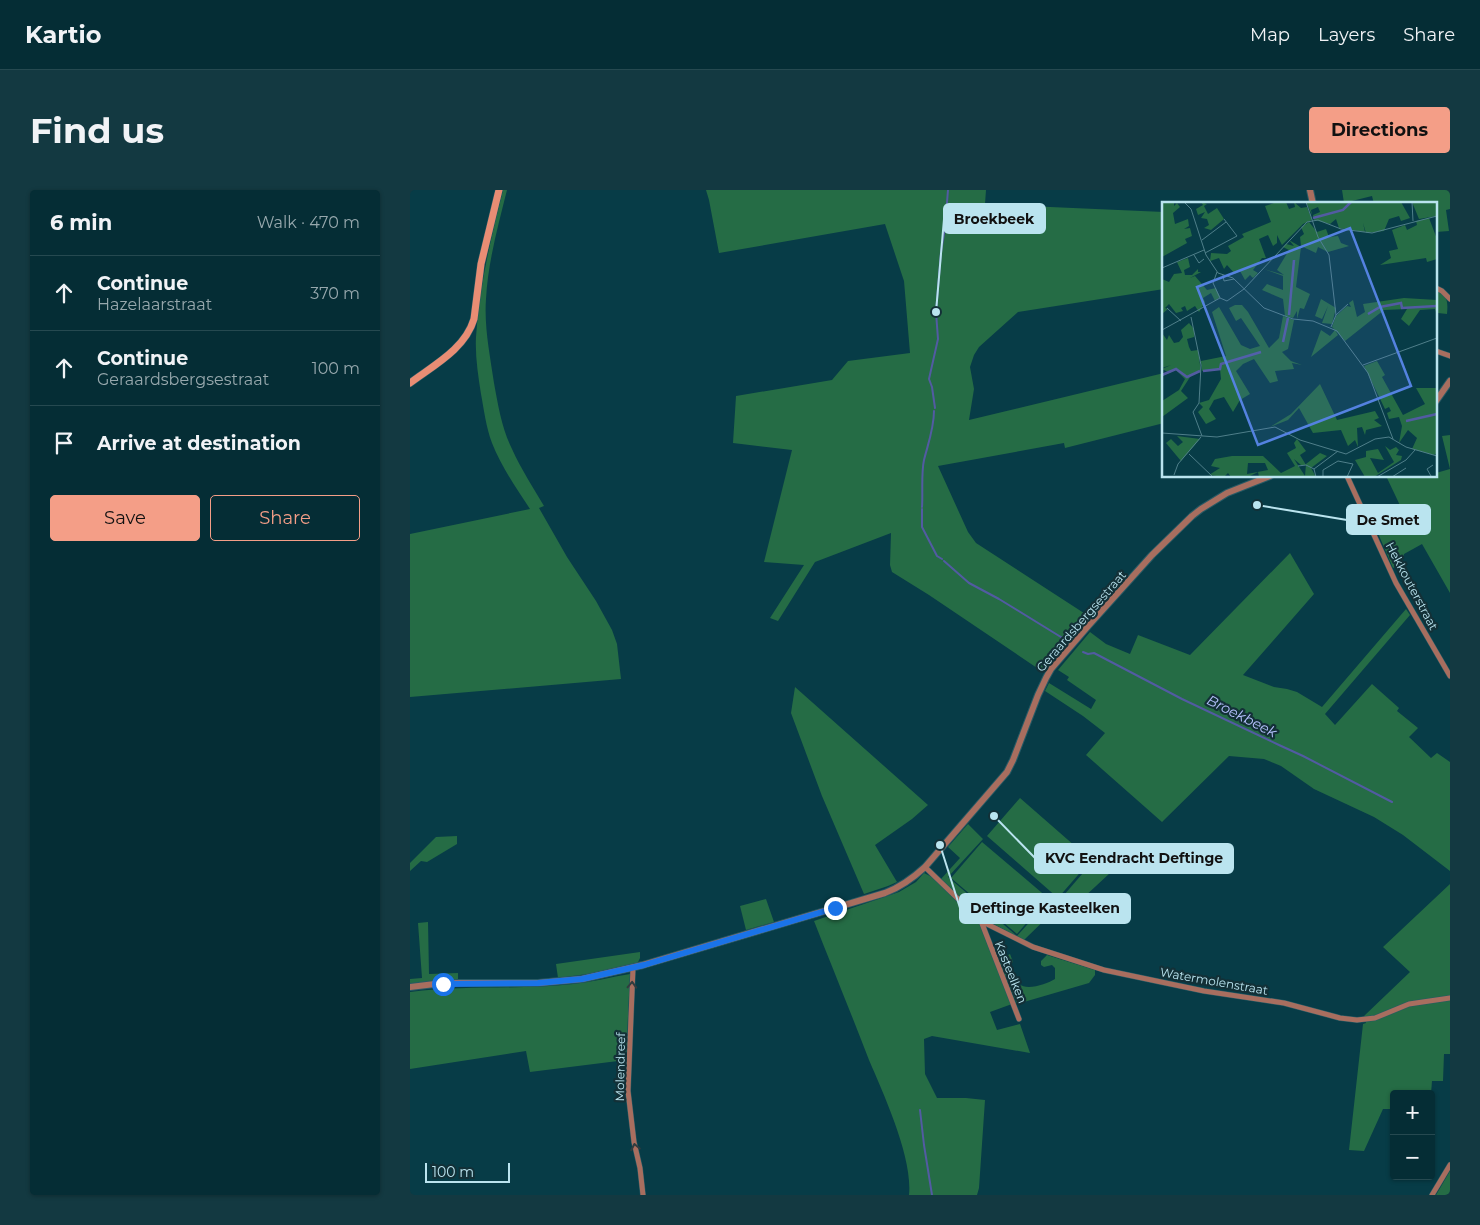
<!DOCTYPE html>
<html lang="en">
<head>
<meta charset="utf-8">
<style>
  body { margin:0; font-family:Montserrat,sans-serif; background:#133941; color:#f1f3f6 }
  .controls { position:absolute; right:15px; bottom:15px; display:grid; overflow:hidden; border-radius:5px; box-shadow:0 1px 4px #0004 }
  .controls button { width:45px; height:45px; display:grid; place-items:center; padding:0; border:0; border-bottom:1px solid #264950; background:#052d35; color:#f1f3f6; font:25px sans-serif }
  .scale { position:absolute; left:15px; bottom:12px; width:85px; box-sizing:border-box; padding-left:5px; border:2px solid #bae4ef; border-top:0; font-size:14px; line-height:18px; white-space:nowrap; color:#bae4ef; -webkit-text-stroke:4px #133037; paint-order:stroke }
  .stop { position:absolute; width:15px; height:15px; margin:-11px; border:4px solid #1a73e8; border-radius:50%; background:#fff }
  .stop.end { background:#1a73e8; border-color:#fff; box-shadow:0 1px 5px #0008 }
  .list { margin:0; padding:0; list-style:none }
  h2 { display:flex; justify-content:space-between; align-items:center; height:65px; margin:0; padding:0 20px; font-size:21px }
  h2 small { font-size:16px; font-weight:400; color:#97a8ad }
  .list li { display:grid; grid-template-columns:32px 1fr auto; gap:15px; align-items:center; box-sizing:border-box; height:75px; padding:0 20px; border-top:1px solid #264950 }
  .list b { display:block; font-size:19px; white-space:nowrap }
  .list p { margin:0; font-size:16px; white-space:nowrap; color:#97a8ad }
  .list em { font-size:16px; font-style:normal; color:#97a8ad }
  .actions { display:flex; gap:10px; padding:15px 20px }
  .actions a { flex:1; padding:11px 0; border:1px solid #f49e87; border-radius:5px; text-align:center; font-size:18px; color:#f49e87 }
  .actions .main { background:#f49e87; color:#111 }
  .icon { flex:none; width:28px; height:28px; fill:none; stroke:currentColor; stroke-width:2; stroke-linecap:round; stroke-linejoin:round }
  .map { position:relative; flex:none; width:1040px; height:1005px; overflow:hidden; border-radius:5px }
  header { display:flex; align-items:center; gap:30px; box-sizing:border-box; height:70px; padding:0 25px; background:#052d35; border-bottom:1px solid #264950 }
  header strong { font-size:24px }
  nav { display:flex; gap:28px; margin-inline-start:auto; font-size:18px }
  .intro { display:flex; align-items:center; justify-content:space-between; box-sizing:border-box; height:120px; padding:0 30px }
  h1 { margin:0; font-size:35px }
  .button { padding:12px 22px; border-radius:5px; background:#f49e87; color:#111; font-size:18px; font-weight:700 }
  main { display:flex; gap:30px; padding:0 30px }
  aside { flex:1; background:#052d35; border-radius:5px; box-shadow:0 1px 4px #0004 }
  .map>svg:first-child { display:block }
</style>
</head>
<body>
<header>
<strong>Kartio</strong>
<nav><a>Map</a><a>Layers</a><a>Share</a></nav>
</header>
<div class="intro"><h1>Find us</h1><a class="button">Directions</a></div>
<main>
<aside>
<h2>6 min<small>Walk · 470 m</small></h2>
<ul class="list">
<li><svg class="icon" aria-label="ahead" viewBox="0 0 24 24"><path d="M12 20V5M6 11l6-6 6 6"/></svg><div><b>Continue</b><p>Hazelaarstraat</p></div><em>370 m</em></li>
<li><svg class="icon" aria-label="ahead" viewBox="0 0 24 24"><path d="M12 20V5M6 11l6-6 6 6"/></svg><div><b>Continue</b><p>Geraardsbergsestraat</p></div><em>100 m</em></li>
<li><svg class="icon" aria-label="arrive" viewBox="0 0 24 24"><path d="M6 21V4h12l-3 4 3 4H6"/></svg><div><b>Arrive at destination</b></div></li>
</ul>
<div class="actions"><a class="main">Save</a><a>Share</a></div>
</aside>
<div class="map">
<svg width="1040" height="1005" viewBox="0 0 1040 1005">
  <rect width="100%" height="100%" fill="#073c47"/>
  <path fill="#256c45" d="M93,0H97C88,36 78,72 76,109C74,137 80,165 84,193C88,215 92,239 102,259C111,279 123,297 134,316L129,318L157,367L186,411L202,440L207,454L211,489L0,507V344L120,319C106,298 91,276 82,253C76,237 74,220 71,204C68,185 65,165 66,147C69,97 81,48 93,0Z
    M296,0H576L575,14L754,22V99L608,122L569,157L564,165L560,177L564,199L559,230L754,183V233L655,258L654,253L528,276L558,342L566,353L680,427L633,482L519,405L482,382L480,375L481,343L405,372L368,431L360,428L394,375L354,372L382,260L323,253L326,206L422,190L438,171L500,163L494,91L475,34L309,63L299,10Z
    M932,0H1040V19L1036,20L1039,41L1026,42V14H964L962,6L934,13Z
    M1026,101C1038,104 1038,113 1037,124L1028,123Z
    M1040,245V403L1012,354L994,364L992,373L983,378L967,341L996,328L977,288L980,286H1026V283L1040,279L1032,246Z
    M880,363L904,404L833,485L864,497L877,499L887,502L912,517L996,419L1000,425L915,524L925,535L962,494L989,518L987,521L1008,538L999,547L1021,568L1027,563L1040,572V681L993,645L964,627L904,599L871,576L854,569L819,566L752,632L676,565L695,543L673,526L635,501L639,493L681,519L686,510L657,490L659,487L648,480L680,442L696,454L720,464L728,445L780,465Z
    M385,497L518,615L502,629L465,655L487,692L478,696L454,704L412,606L381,523Z
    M610,608L681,670L648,708L577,646Z
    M558,634L573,649L538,687L607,746L642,707L648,712L685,669L700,683L658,722L650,715L614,750L572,728L531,689L550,668L538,657Z
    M47,646V654L17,672L11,671L0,681V673L26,647Z
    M572,652L638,708L607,744L541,688Z
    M514,683L522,687L569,733L602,814L580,822L587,840L610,834L620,863L522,846L514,849L515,884L527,908H556L575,910L569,998L567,1005H499C503,968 474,905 459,870C441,823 422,777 404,731L489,702L506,692Z
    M1040,694V864H1034L1033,891H1022L1021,904H984V919H973L954,961L939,960L953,834L956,833L954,826L1000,782L973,757Z
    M356,709L364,732L336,740L330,716Z
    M18,732L19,784L48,783V790L0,794V789L12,788L8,733Z
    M230,762V768L227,774L185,783L148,788L146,774Z
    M600,764L603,772L601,774C604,780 605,790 609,794C617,801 637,794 645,789V778L642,775L634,777L631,775V771L637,765L685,780V785L679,793L607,814L589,770Z
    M220,784L216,870L120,882L116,861L0,879V802C54,795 109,800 163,794C182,792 201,787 220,784Z
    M1040,981V1005H1026Z"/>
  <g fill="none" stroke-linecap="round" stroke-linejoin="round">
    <path stroke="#525ba2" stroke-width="2" d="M525,218L522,197L519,189L528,149L526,122L531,62L535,37L538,0
      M512,317C513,304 511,283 514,270C518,254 524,238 524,221
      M512,319V337L527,366L532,369
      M534,371L559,393L589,409L659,452
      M673,462L678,464L684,463L772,509L869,555L893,566L982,612
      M510,920L514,955L522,1005"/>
    <defs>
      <path id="minor" d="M1026,98L1032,101L1040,109
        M1026,161L1040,166
        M937,286L986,393L1040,486
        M515,677L571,731L609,829
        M571,731L623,757L694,780L794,801L874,813L930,828L947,830L965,828L999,814L1040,808
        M223,778L218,901L224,952L230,978L233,1005
        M1022,1005L1040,975"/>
      <path id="tertiary" d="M900,0L903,14
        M1026,211L1040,191
        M0,797L33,793H128L172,789L233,775L475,703C491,697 502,689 515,677L597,582L603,570L628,505L636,488L641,479L679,435L742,365L782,326L791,319L817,303L860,286"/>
      <path id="secondary" d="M0,193C24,175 55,159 64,129L71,74L89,0"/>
    </defs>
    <use href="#minor" stroke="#275a65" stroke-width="6"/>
    <use href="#tertiary" stroke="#275a65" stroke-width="8"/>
    <use href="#secondary" stroke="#275a65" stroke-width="8"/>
    <use href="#minor" stroke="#a86e5f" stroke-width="5"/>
    <use href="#tertiary" stroke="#a86e5f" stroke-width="6"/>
    <use href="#secondary" stroke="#e88d74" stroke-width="7"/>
  </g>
  <defs><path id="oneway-chevron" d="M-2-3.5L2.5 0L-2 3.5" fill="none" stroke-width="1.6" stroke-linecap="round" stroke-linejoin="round" transform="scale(1.25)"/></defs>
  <g stroke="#313c3f">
    <use href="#oneway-chevron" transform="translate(222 795) rotate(-88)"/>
    <use href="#oneway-chevron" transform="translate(225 957) rotate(-101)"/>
  </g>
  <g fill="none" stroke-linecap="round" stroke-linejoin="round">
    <path stroke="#1a73e8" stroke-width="6" d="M33,794L128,793L172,789L234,775L425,718"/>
  </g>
  <g text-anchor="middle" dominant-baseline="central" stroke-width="4.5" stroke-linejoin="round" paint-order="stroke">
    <g font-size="12" fill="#bae4ef" stroke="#133037">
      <text transform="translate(1002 396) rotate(62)">Hekkouterstraat</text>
      <text transform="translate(671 431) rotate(-49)">Geraardsbergsestraat</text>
      <text transform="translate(601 782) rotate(68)">Kasteelken</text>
      <text transform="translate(804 791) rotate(10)">Watermolenstraat</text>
      <text transform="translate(210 877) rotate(-89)">Molendreef</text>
    </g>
    <g font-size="14" font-style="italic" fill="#b5c1fd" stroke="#133037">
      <text transform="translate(832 526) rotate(27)">Broekbeek</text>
    </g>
  </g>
  <g transform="translate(752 12)">
    <rect width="275" height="275" fill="#073c47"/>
    <path d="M0,0H12V4L15,1L18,5L11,11L13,22L26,17L27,24L22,27L28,26L30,34L23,37L25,41L0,55ZM39,0L45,2L42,4L46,12L55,6L62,17L49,28L42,26L47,23L45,17L39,16L43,10L36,13L34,7L41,3ZM115,0H124L127,7L133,5L132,0L139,6L145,5L150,18L141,22L120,43L115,33V41L111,44L106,33L97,37L104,56H100L91,68L96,71L91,76L88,73L83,78L78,69L73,72L65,63L62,67L57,56L48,59L49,51L65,52L69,49L66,44L82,35L80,32L109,20L103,4ZM144,0H239L248,16L239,19L237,14L227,17L222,29L204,31L201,21L203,30L177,26L174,17L168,22L152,18L151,13L158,10L156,5L149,8L150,13ZM250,0H275V14L257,17ZM267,16L275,37V57L265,60L264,56L218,63L229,56L227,49L236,47L230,28L243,23L245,28L255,23L254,19ZM147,20L155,30L164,27L167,35L176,34L179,41L187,44L166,50L156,45L154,51L139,44L138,35L142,32L139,25ZM127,38L139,45L134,85L148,92L142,107L138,106L135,117V109L131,116L123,114L121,97L100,88L105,82L121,88V74L102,67L122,73L115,68L127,48L121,45L124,42L132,44ZM26,56L28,65L22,68L23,73H30L36,67V70H39L28,76L33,74L45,88L54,86L58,95L53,99L49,91L41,96L43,100L37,110L33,104L25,109L23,104L19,106L21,109L14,111L7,102L3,106L6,107L0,112V77L7,80L12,72L20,71L15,60ZM242,96L275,98V113L273,107L258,108L247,124L239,117L245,107L222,108L183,139L170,125L174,114L185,104L189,105L187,101L191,98L195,115L203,110L201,102ZM159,97L174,106L170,122L160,121L166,104L160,117L153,114ZM73,103H80L86,110L107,146L117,136L121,114L132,118L126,147L120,150L129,159L140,163L130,161L132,167L113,169L116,179L108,181L92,157L81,162L74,169L88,192L78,198L71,210L62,195L52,198L47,207L54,217L44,222L36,210L41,205L37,201L47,198L59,177L58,167L40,169L39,159L64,154L50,110L57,105L79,143L88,147L98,144L79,116L74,119L67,106ZM27,121L32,127V135L25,137L27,145L29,149L36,148L39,170L30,172L19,189L26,196L0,215V199L17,188L23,177L14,168L0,174L6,170L0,167L9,163L0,166V131L5,138L7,133L12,141L17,140L21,135L19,128ZM159,128L168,134L173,128L176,133L149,155ZM215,159L223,173L220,175L241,213L263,202L254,186H275V251L272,253L250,247L255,236L246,228L237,241L240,224L237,215L227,217L225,211L229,209L227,205L223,207L202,164ZM158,182L175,218L213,209L217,216L212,218L220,224L204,228L203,233L200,225L195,226L196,245L193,238L186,244L179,228L151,231L137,206L126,218L108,225L129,212ZM15,234L38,237L19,259L4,241L9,237L16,244L21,240ZM135,237L144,249L138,253L144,263H139L132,257L143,274L144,262L158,251L165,254L149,266L154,275H97L96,270L86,275H69L66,271L62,275L47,273L58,266L49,264L53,257L70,254H101L119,271L133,264L125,251L134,246L132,241ZM86,261H103L106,268L85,272ZM223,244L228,248L234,245L237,248L234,253L240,254L239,258L212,275H203L193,258L204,255V249L216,247L222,258L208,256L216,271L232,260Z" fill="#256c45" fill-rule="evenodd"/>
    <path fill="none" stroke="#525ba2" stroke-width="2.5" d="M151,16L181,8L189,0M206,112L218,105L239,101L240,106L275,104M127,113L132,58M121,140L126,116M41,169L58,167L59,162L99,150M0,173L14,167L25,175L38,169M244,219L275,212"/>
    <path fill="none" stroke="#4f7f8a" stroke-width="1" d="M22,0L29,7L44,53L56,71L71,76L102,106L131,117L151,119L175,129L206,171L231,237M144,0L156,35L167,53L174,113M250,0L251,19M40,38L64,20M43,51L75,34L62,17M32,53L37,61L42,57M0,66L42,48M55,70L51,81L58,96L65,99L82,87M61,73L62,79L72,77M82,87L145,20L156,18L179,27L210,31L275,14M5,106L19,119M29,115L39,163L37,201L31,210L40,234M169,125L174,113L186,102M0,128L58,96M201,163L275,136M0,231L55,235L113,225L138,238L184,252L213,237L227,235L244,245L275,254M27,252L51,275M136,264L144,263L152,267M12,273L16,262L39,235M269,274L265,267L271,263M154,275L152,267L176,249M161,275V268L176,259L191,262L185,275M215,275L244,258L253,248M230,275L244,266"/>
    <path fill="#5482e0" fill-opacity="0.15" stroke="#5482e0" stroke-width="2.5" d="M188,26L249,184L96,243L35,85Z"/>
    <rect width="275" height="275" fill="none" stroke="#bae4ef" stroke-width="2.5"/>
  </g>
  <path fill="none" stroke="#bae4ef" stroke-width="2" d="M526 122L534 29M847 315L937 330M584 626L625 668M530 655L550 718"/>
  <g fill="#bae4ef" stroke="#133037" stroke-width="2">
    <circle cx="526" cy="122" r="5"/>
    <circle cx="847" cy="315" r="5"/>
    <circle cx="584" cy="626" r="5"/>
    <circle cx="530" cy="655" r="5"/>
  </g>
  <g fill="#bae4ef" stroke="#bae4ef" stroke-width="2">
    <rect x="534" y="14" width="101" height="29" rx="5"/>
    <rect x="937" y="315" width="83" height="29" rx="5"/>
    <rect x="625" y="654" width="198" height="29" rx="5"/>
    <rect x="550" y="704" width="170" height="29" rx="5"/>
  </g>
  <g font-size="14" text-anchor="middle" font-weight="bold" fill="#111">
    <text x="584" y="34">Broekbeek</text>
    <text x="978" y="335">De Smet</text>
    <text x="724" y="673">KVC Eendracht Deftinge</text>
    <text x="635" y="723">Deftinge Kasteelken</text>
  </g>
</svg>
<div class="controls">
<button>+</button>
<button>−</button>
</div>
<div class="scale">100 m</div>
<div class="stop" style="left:33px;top:794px"></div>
<div class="stop end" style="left:425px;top:718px"></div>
</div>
</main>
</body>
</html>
